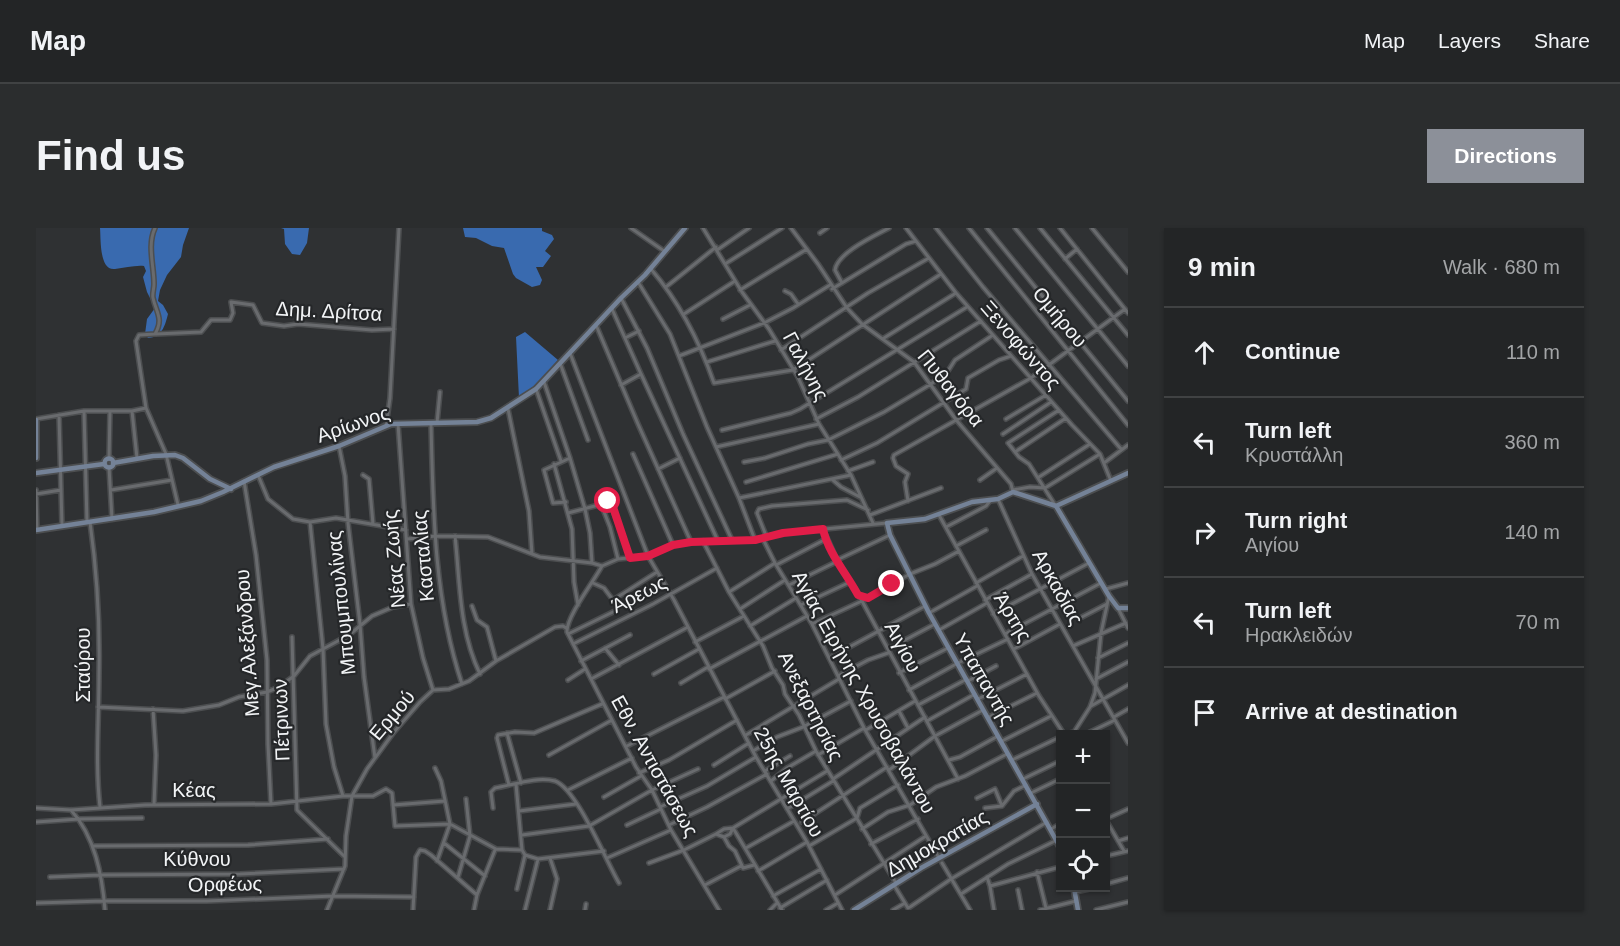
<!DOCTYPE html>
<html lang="en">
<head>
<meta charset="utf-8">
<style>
  body { margin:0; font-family:Arial,sans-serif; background:#2b2d2e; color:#f1f3f6 }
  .controls { position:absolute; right:18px; bottom:18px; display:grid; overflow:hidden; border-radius:0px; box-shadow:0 2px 4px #0004 }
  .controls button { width:54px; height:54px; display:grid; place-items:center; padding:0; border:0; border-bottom:2px solid #404243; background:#232526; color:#f1f3f6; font:30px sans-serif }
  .stop { position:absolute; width:18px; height:18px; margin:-14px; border:4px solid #e11d48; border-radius:50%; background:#fff }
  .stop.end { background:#e11d48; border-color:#fff; box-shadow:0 2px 6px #0008 }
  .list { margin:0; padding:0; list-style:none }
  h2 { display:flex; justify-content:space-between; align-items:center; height:78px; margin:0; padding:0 24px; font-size:26px }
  h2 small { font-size:20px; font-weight:400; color:#a3a5a7 }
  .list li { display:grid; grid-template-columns:39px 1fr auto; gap:18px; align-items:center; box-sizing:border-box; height:90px; padding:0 24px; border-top:2px solid #404243 }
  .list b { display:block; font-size:22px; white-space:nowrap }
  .list p { margin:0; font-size:20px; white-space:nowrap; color:#a3a5a7 }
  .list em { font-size:20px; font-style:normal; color:#a3a5a7 }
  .icon { flex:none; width:33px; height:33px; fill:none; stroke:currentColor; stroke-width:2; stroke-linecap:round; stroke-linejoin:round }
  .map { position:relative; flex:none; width:1092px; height:682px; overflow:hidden; border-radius:0px }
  header { display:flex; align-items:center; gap:36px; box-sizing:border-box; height:84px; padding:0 30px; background:#232526; border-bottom:2px solid #404243 }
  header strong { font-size:28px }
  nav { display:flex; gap:33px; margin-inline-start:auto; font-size:21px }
  .intro { display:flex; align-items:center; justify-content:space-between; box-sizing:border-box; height:144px; padding:0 36px }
  h1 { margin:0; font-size:42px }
  .button { padding:15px 27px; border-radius:0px; background:#8c9099; color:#fff; font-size:21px; font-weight:700 }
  main { display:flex; gap:36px; padding:0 36px }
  aside { flex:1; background:#232526; border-radius:0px; box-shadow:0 2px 4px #0004 }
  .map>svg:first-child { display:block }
</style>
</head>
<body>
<header>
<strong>Map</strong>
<nav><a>Map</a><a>Layers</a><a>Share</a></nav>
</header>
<div class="intro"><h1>Find us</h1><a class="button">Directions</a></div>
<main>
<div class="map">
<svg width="1092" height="682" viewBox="0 0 1092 682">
  <rect width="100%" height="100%" fill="#2f3133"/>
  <path fill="#396aaf" d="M64,0H153L147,17L145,29L131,47L124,62L122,73L127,77L132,86C129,98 126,109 112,110L109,106L111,91L119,80L111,64L107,49L110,43L108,38C99,37 89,40 79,41C63,43 65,11 64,0Z
    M245,0H273L271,15L264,27L256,26L249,16L248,1Z
    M427,0H506V3L516,7L518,11L509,23L515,28L507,39H500L506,52L504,57L496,59L480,50L477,46L468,20L456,18L440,10L429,9Z
    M489,104L522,132L503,154L483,170L480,109Z"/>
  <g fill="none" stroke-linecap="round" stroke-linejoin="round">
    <defs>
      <path id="street" d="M119,0C111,17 118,38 118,56C118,61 116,66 117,70C120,84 128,91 119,106L103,107L100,113L110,180L130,226L142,277
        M595,0L628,23
        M667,0L706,64L733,101L762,149L783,196L815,247L837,295
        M755,0L782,36L811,80L826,96L878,134L921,193L975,256L977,264
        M870,0L920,65L1036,197L1064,226L1075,253
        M900,0L947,59L1085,221
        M933,0L1092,197
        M951,0L1092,173
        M979,0L1092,138
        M1004,0L1092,107
        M1024,0L1092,85
        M1056,0L1092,44
        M784,5L791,0
        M681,22L713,0
        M1029,31L1041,21
        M689,36L746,0
        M615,41C644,75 663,112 678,155L757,142L905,46
        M602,54L634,106L671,199L703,270L719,312
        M806,55L799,42C801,25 838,8 853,0
        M630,59L680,19
        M796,61L870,16L880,13
        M704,62L771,21
        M749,63L755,66L762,76
        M585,70L611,120L647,206L696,312
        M576,81L605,146
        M648,86L699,53
        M687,91L714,77
        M560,97L602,196L655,314
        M120,106L165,104L175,92H194L197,85L195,74L217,77L226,95L248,98L262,96L336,102L358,101
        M589,110L603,103
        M848,110L920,65
        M745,122L832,65L893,30
        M534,125L612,328L638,372L720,529L771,614L806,682
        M643,128L728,95L757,80L794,57
        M671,134L739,113
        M524,135L552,212
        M508,154L534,230L549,281L554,305L556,335
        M585,157L605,146L682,313
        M500,161L525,233
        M472,181L493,283L496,326
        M48,183L51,294
        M96,183L101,230
        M23,187L26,298
        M0,191L48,183H96L110,180
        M780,191L822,169L945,93
        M970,191L1010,167
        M395,195C397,283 398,372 426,456
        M401,195L404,164
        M362,196L375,376L387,430L397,462
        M350,198L354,170L363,0
        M686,202L755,185L764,181L931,79
        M967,206L1015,174
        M303,218L309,248L312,295L324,396L328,449L339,530
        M680,219L783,196
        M979,224L1030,190
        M597,226L637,317
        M73,231L74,183
        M805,232L841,215L930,161L932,150L963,132L975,128
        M708,234L729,230L772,216L792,212L848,184L895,156L912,143L919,132L957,107
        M1068,235L1092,217
        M518,236L536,301L538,354L542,377
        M73,239L76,291
        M622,241L644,230
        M812,243L837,234
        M222,247L232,271L257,291L274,294L300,290L370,302
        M327,247L333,251L337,296
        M1003,249L1054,216
        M797,252L805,259L824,269
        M944,252L961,240
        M208,253L220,327L231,432L232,516L235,576
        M710,254L802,226
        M0,262L1,302
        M75,262L136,252
        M977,262L994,259L1009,260L1064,226
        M0,266L25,262
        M703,270L815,247
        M962,271L996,346L1092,515
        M872,273L869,254L872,246L860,238L857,230L858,227L995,150L1089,81
        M530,274L517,275L508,242L534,230
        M565,276L574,299L582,331
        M1019,277L993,236L983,229L972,215L1023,182
        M532,285L574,274L594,329
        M834,287L905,260
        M903,287L1003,468L1028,506
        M54,294C61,344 64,395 63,446C63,491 59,535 64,579
        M274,294L287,421L290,496L298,539L307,568
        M910,299L950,278L954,273
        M787,301L801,332L826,373L922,551
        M419,308C424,354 423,403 444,446
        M731,310L721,285L723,281L736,278L811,272L832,282
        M371,311L400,308L452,309L504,329L556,335L566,338L582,331L612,328L637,317L655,314L719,312L747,305L851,295
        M727,311L739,335L776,396L828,500L903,630
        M667,313L693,364L727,418L736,440L747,457L749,466L763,487L780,523L860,655
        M920,318L950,302
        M801,332L854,307
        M740,337L790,311
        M566,338C558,353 530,389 531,404L600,539L616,562L635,602L683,682
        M557,355L568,360L577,372L621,344
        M940,355L987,328
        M753,357L802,333
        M1070,361L1092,355
        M693,364L739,335
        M949,372L996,346
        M765,377L814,354
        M436,378L441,392L451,399L460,433
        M1082,380L1092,400
        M704,381L749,352
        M893,385L941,358
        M957,386L1053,335
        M1046,389L1071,376
        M776,396L826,373L874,346L899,336L923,323
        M714,398L760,370
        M903,402L951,375
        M532,406L579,383
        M969,406L1065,355
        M256,409L261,582L309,629
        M659,414L708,388
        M537,416L617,376L681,340
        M1037,418L1090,395
        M569,420L583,437
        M852,421L899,396
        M978,421L1024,396
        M793,430L889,378
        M1062,430L1092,415
        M545,433L594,407
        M673,441L771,388
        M863,445L912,420
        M618,446L663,421
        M802,448L832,432L852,425
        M555,451L652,399
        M1060,451L1092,434
        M532,452L549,441
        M932,453L960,438
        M645,455L672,439
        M873,462L922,435L972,411
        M689,471L739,443
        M942,471L991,446
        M882,477L931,451
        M1055,478L1092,457
        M62,479L147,483L183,477L203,469L231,464L243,459L258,448L274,428L313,407L336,388L357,379L375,376
        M117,481L120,527L118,577
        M863,483L872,500
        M953,489L1001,465
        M1078,489L1092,481
        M891,493L939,466
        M830,502L879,473
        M471,505L485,555
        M1030,506L1038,504L1054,479L1059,465L1065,405L1073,368
        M1050,506L1079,492
        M710,507L803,451
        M966,513L1015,488
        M591,518L688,469
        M717,523L741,509L767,499L815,473
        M513,527L576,492
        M782,527L828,500
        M913,532L924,529L962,508
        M976,532L1024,509
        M678,537L713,515
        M399,540L405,553L414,596L401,633
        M853,542L899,508L947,482
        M729,543L754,528
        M603,545L633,532L701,492
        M797,551L889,489
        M987,551L1024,533
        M735,553L751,540L780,523
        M480,556L486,622L489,627L481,661
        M473,557L461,510L462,507L479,504L498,505L566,476
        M532,562L596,530
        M995,565L1022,552
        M568,569L605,548
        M941,570L959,561L966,578
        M357,577L409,573
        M624,579L671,558L720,529
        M0,580L35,582L109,577L235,576L307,568H337L350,561L356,565L359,598L414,596L460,621L486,622
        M457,580L455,564L459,560C477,557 501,548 519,553C541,561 570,633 583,655
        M949,580L966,578L978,563L990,557
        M751,581L797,553
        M35,582C59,609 66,646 69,682
        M483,583L540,576
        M1070,591L1092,581
        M1070,592L1088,623
        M0,594L43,591L106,590
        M766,594L851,539
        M591,597L625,581
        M633,597L671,579L731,546
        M826,601L852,584L874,577L900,559L929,548L971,526
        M1015,601L1024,596
        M680,606L688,601L697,600L746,682
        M486,607L553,598L616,562L662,541
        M688,609L694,606L697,600L791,543
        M688,609L693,618L699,623L707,640L718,637
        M1082,613L1092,610
        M408,615L449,648
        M835,616L882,591
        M58,618L212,617L292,611
        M773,618L821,590L824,580L862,557
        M710,620L758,593
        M489,627L502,631L568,623
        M1070,628L1092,623
        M571,630L635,602
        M613,635L648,622L680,606L688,609
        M906,635L934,682
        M722,643L771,614
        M1001,644L1010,680
        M14,649L64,647L204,646L308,641
        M422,649L434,608L430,571
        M951,649L954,658L958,682
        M1070,656L1092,650
        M669,657L705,638
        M858,657L872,680L874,679L915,651L1011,594
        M954,658L1024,639
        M982,662L986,682
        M1039,664L1058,660
        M925,666L972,636L1021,612
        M799,667L890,608
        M737,668L785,641
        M0,675L68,673H171L298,668L378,669
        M744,680L791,652
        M291,682L309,638L310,608L316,568L331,541L358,504L384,474L397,462L413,461L433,453L460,433L519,399L527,398L530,400
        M377,682L380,629L384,622L389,623L395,627L441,667
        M438,682L441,667L459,622
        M489,682L502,631
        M514,682L521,651L514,630
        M549,682L550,676
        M734,682L741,675
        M790,682L802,675
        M857,682L869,675
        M1004,682L1040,673
        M1060,682L1092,674"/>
      <path id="secondary" d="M0,192V230
        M68.5 235a4.5 4.5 0 1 1 9 0a4.5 4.5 0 1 1-9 0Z
        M77,235L117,228L139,227L147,230L174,251L195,261
        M0,245L68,236
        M1020,278L1073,368L1082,380H1092
        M0,302L118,284L165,273L187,264L238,239L303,218L355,196L441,194L455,190L500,161L585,70L609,47L649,0
        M1024,619L893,385L854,307L851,295L889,291L936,274L962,271L977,264L1020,278L1092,245
        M1038,660L1042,682
        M818,682L885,640L1001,576"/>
    </defs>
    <use href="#street" stroke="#4c4e50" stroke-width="6"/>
    <use href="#secondary" stroke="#4c4e50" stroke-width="8"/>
    <use href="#street" stroke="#696b6e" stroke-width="3"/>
    <use href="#secondary" stroke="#748297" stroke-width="4.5"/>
  </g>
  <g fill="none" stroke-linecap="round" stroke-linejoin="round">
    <path stroke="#e11d48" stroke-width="8" d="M572,273L577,279L594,330L612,328L637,317L655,314L719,312L747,305L787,301C792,325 811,346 822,367L832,370L856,356"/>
  </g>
  <g text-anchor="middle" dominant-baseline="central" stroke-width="4.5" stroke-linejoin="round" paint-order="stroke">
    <g font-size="20" fill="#f2f4f6" stroke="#252729">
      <text transform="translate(293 83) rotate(3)">Δημ. Δρίτσα</text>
      <text transform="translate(1024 89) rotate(50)">Ομήρου</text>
      <text transform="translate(985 117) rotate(49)">Ξενοφώντος</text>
      <text transform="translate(770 138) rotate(62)">Γαλήνης</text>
      <text transform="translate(915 160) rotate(51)">Πυθαγόρα</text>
      <text transform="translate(317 196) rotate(-19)">Αρίωνος</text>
      <text transform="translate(387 328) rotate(-95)">Κασταλίας</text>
      <text transform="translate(358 331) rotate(-95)">Νέας Ζωής</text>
      <text transform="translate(1022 359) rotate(61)">Αρκαδίας</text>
      <text transform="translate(603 366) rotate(-27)">Άρεως</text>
      <text transform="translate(305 375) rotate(-96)">Μπουμπουλίνας</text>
      <text transform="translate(977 389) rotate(59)">Άρτης</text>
      <text transform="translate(211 415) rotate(-94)">Μεγ.Αλεξάνδρου</text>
      <text transform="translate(867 419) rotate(62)">Αιγίου</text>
      <text transform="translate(47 437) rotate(-90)">Σταύρου</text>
      <text transform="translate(948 451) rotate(60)">Υπαπαντής</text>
      <text transform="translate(828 464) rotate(61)">Αγίας Ειρήνης Χρυσοβαλάντου</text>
      <text transform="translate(775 478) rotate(63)">Ανεξαρτησίας</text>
      <text transform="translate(356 487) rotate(-50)">Ερμού</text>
      <text transform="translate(245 492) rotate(-92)">Πέτρινων</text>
      <text transform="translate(619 538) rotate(61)">Εθν. Αντιστάσεως</text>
      <text transform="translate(753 554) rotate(61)">25ης Μαρτίου</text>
      <text x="158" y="562">Κέας</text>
      <text transform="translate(901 615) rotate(-30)">Δημοκρατίας</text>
      <text x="161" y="631">Κύθνου</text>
      <text transform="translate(189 656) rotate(-1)">Ορφέως</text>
    </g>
  </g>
</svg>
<div class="controls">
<button>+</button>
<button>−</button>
<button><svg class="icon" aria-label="locate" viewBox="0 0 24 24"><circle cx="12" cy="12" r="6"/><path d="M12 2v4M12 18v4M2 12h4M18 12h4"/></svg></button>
</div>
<div class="stop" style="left:572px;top:273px"></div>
<div class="stop end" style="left:856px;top:356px"></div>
</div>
<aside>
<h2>9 min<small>Walk · 680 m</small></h2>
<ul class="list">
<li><svg class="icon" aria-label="ahead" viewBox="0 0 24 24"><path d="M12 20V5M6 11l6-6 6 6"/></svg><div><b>Continue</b></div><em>110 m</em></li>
<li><svg class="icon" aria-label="left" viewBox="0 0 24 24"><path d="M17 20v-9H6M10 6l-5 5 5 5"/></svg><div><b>Turn left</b><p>Κρυστάλλη</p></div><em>360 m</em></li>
<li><svg class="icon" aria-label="right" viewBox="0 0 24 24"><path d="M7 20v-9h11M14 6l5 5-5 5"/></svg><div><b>Turn right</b><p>Αιγίου</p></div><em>140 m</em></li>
<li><svg class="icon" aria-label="left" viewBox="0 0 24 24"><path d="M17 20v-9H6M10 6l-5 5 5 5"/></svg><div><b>Turn left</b><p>Ηρακλειδών</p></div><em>70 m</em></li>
<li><svg class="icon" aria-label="arrive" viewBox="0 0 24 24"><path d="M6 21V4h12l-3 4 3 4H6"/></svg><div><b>Arrive at destination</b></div></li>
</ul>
</aside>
</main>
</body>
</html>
